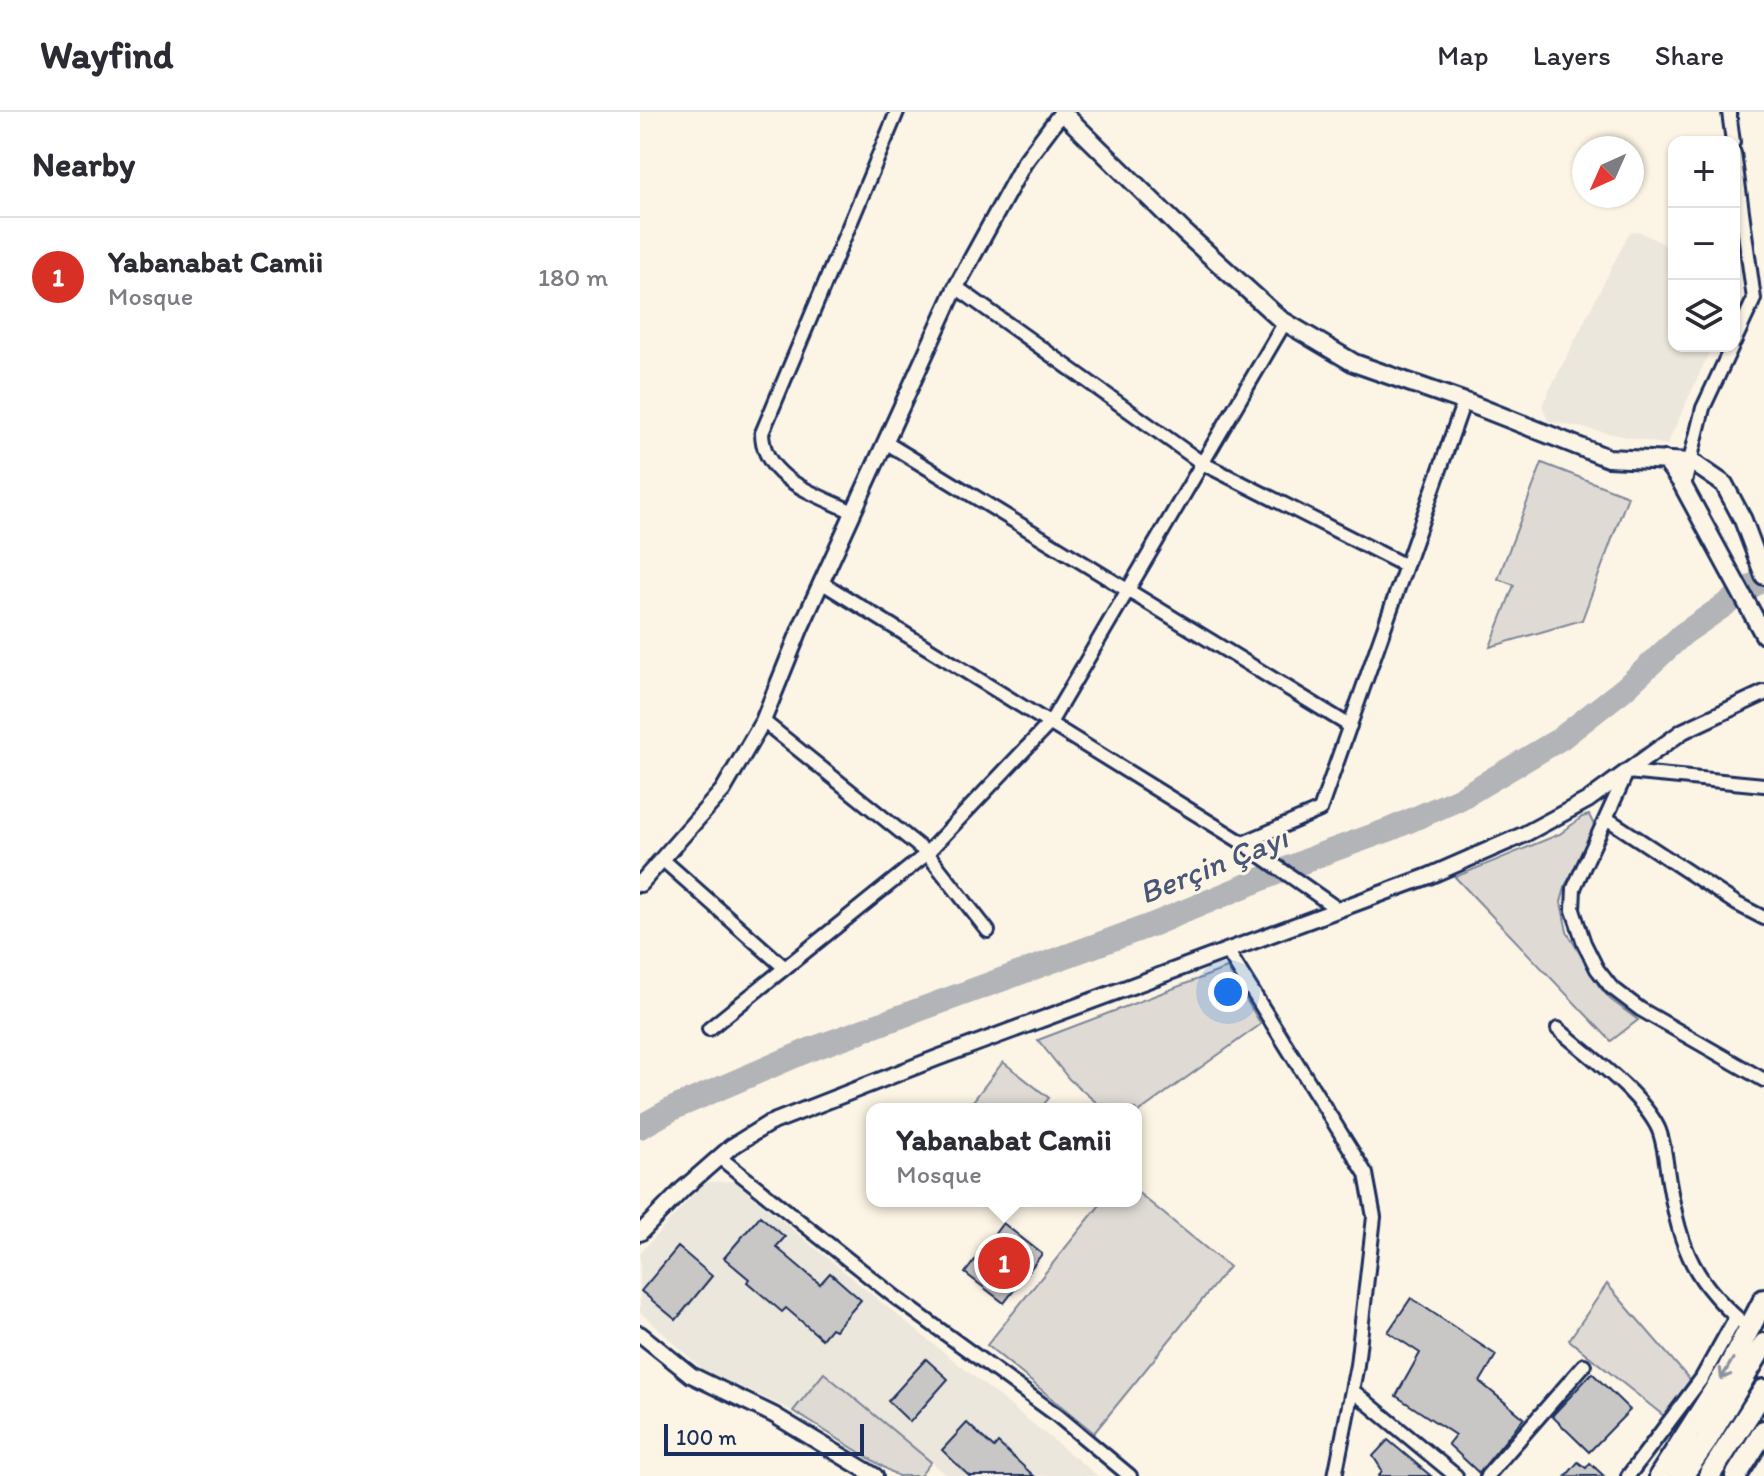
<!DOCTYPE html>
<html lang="en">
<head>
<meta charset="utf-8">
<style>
  body { margin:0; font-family:Itim,sans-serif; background:#f7f7f7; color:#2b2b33 }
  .controls { position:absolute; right:24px; top:24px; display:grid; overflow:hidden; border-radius:16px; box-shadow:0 2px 6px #0004 }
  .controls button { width:72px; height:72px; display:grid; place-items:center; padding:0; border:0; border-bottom:2px solid #e1e1e2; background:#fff; color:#2b2b33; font:40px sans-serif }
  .compass { position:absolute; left:932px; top:24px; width:72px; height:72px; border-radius:50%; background:#fff; box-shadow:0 2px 6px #0004; rotate:225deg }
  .scale { position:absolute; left:24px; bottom:20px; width:200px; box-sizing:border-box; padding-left:8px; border:4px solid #1b2f5e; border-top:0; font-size:22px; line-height:28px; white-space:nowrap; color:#1b2f5e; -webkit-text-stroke:6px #fcf5e5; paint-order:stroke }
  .you { position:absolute; left:588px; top:880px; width:28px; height:28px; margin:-20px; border:6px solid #fff; border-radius:50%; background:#1a73e8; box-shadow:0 0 0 12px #1a73e833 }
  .badge { display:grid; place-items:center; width:52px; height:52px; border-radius:50%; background:#d93025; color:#fff; font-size:26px; font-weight:700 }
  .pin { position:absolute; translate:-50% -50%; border:4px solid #fff; box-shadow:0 2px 8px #0006 }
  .popup { position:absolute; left:226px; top:991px; width:276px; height:104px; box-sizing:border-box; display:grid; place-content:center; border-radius:16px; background:#fff; filter:drop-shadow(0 2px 6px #0005); font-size:26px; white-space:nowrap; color:#7c7c81 }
  .popup b { font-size:30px; color:#2b2b33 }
  .popup::after { content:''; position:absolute; left:50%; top:100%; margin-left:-16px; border:16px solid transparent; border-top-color:#fff }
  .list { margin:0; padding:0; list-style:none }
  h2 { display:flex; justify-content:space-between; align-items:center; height:104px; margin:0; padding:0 32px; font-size:34px }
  h2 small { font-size:26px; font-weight:400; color:#7c7c81 }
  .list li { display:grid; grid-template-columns:52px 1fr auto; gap:24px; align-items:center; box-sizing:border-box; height:120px; padding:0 32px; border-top:2px solid #e1e1e2 }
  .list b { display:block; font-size:30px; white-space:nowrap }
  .list p { margin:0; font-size:26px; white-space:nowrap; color:#7c7c81 }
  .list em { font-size:26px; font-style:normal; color:#7c7c81 }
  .icon { flex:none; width:44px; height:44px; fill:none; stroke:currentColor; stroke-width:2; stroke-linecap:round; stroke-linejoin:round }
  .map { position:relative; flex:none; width:1124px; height:1364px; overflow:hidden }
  header { display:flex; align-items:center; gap:48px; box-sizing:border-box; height:112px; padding:0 40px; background:#fff; border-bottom:2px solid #e1e1e2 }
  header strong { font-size:38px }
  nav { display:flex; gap:44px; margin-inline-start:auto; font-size:28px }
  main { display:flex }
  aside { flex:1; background:#fff }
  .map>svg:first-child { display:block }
</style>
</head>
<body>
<header>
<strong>Wayfind</strong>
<nav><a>Map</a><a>Layers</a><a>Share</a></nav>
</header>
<main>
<aside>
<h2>Nearby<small></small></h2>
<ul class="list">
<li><span class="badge">1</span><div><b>Yabanabat Camii</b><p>Mosque</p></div><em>180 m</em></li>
</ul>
</aside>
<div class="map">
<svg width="1124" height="1364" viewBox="0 0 1124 1364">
  <rect width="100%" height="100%" fill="#fcf5e5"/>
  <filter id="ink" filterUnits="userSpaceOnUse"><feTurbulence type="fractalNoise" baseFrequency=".0125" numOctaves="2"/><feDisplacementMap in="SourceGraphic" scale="16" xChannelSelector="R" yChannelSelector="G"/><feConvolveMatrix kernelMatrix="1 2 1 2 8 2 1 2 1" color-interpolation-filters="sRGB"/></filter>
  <g filter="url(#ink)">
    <path fill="#ece7dc" d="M999,119L1034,138V234H1072L1027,333L908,309L902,293L989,121Z
      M94,1069L241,1190L458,1364H308L185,1261L153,1299L62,1257L0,1200V1141L65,1070Z"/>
    <path fill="#dfdbd4" stroke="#7d8599" stroke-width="2" d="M902,351L988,384L942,508L850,535L874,473L858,467Z
      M949,703L954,713L949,735L926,772L921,790L927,820L959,874L970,887L998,908L971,929L815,765L920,722L942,705Z
      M587,856L621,912L496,1002V997H464L429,967L398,928Z
      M363,950L409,986L400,997H327Z
      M496,1079L589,1155L454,1321L347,1233L463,1089H496Z
      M967,1172L1050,1268L1024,1304L929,1228Z
      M184,1261L291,1350L280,1364H258L153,1299Z"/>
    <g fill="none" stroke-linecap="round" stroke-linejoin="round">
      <path stroke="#b2b4b8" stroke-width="24" d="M0,1015L34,996L169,938L514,812L682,742L751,717L819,687L920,627L984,577L1043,522L1124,466"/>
    </g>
    <path fill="#c8c7c6" stroke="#1b2f5e" stroke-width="2" d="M120,1104L145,1125L136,1135L180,1172L190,1161L221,1188L195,1218L191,1216L182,1227L146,1196L142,1200L107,1170L109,1167L84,1146Z
      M363,1111L402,1142L364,1191L325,1161Z
      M38,1135L72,1164L36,1208L1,1179Z
      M771,1186L856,1243L840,1270L884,1306L839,1361L808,1332L815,1323L756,1284L780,1241L748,1220Z
      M286,1247L308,1267L270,1310L248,1289Z
      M952,1261L990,1298L949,1340L912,1304Z
      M327,1311L354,1336L358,1331L394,1364H329L302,1338Z
      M748,1328L791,1364H739L742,1358L733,1344Z
      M938,1350L946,1356L950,1351L964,1364H926Z"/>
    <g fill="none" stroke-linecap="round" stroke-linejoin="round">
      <defs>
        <path id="minor" d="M1089,0L1093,30
          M1094,41L1114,187L1094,230
          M316,175L562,351L766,454
          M245,330L710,614
          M1044,374L1063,296L1092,234
          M213,400C177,382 123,368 122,321L257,0
          M181,470L603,731L699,798
          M123,609L287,741L348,819
          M1124,673L987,660L934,776L933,798L944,831L957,857L971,875L1000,897L1124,968
          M966,706L1097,792L1124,806
          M603,731L680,698L824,289
          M22,747L145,856
          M588,840L726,1062L734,1105L717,1253L695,1364
          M69,917L284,744L410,611L645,210
          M918,917C948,943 1001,981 1018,1016C1025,1031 1026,1054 1029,1070C1041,1139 1054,1171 1109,1216
          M79,1045L255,1185L418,1304L490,1364
          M713,1279L816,1364
          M847,1364L944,1253
          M988,1364L1062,1266L1096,1205"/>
        <path id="tertiary" d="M0,772L83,678L123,609L161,515L316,175L384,51L422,0
          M0,1121L43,1077L91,1035L128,1012L297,946L789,764L883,723L948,688L1043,619L1124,581
          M0,1222L51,1263L134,1303L235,1364"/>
        <path id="secondary" d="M422,0L544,120L640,207L714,251L831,292L968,346L1052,350L1084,372L1103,408L1124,464
          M1025,348L1041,370L1124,523"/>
        <path id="trunk" d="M1020,1364L1087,1259L1124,1188
          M1042,1364L1065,1331L1124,1232
          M1069,1364L1124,1278
          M1096,1364L1124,1319"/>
      </defs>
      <use href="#minor" stroke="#1b2f5e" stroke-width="18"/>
      <use href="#tertiary" stroke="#1b2f5e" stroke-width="20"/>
      <use href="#secondary" stroke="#1b2f5e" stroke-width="22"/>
      <use href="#trunk" stroke="#1b2f5e" stroke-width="26"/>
      <use href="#minor" stroke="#fcf5e5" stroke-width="12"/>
      <use href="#tertiary" stroke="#fcf5e5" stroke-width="14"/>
      <use href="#secondary" stroke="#fcf5e5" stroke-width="16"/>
      <use href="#trunk" stroke="#fcf5e5" stroke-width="20"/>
    </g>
    <defs><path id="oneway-shaft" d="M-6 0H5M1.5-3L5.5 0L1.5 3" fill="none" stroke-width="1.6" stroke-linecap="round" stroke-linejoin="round" transform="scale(2)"/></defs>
    <use stroke="#8c92a2" href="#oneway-shaft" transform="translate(1087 1257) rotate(120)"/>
  </g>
  <g text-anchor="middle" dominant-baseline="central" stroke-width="6" stroke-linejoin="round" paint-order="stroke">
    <g font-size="32" font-style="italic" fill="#485779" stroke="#fcf5e5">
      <text transform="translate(573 753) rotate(-22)">Berçin Çayı</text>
    </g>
  </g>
</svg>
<div class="controls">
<button>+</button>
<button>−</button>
<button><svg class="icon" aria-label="layers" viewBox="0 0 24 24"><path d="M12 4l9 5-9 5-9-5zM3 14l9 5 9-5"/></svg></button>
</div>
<svg class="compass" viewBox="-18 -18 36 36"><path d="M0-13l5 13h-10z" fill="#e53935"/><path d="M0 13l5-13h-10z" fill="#7c7c81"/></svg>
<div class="scale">100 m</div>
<div class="you"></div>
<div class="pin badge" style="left:364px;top:1151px">1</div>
<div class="popup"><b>Yabanabat Camii</b>Mosque</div>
</div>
</main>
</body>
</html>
